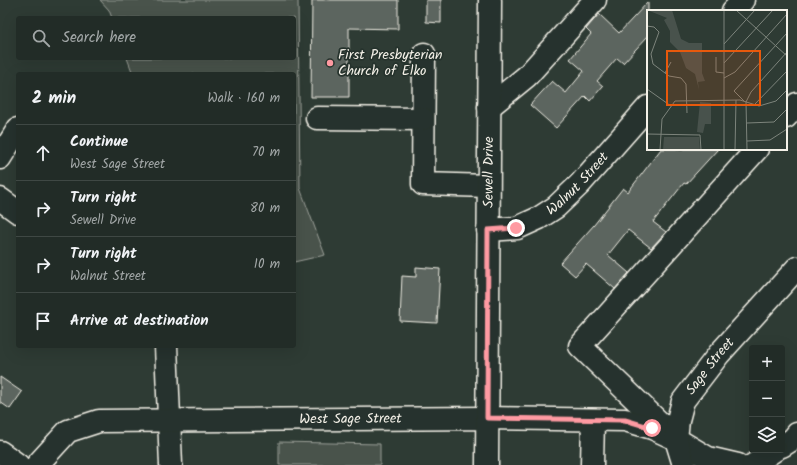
<!DOCTYPE html>
<html lang="en">
<head>
<meta charset="utf-8">
<style>
  body { margin:0; font-family:Kalam,sans-serif; background:#2e3833; color:#f1f3f6 }
  .controls { position:absolute; right:12px; bottom:12px; display:grid; overflow:hidden; border-radius:4px; box-shadow:0 4px 16px #0002 }
  .controls button { width:36px; height:36px; display:grid; place-items:center; padding:0; border:0; border-bottom:1px solid #3f4844; background:#222c27; color:#f1f3f6; font:20px sans-serif }
  .stop { position:absolute; width:12px; height:12px; margin:-9px; border:3px solid #ff9aa2; border-radius:50%; background:#fff }
  .stop.end { background:#ff9aa2; border-color:#fff; box-shadow:0 1px 4px #0008 }
  .list { margin:0; padding:0; list-style:none }
  h2 { display:flex; justify-content:space-between; align-items:center; height:52px; margin:0; padding:0 16px; font-size:17px }
  h2 small { font-size:13px; font-weight:400; color:#a2a7a7 }
  .list li { display:grid; grid-template-columns:26px 1fr auto; gap:12px; align-items:center; box-sizing:border-box; height:56px; padding:0 16px; border-top:1px solid #3f4844 }
  .list b { display:block; font-size:15px; white-space:nowrap }
  .list p { margin:0; font-size:13px; white-space:nowrap; color:#a2a7a7 }
  .list em { font-size:13px; font-style:normal; color:#a2a7a7 }
  .icon { flex:none; width:22px; height:22px; fill:none; stroke:currentColor; stroke-width:2; stroke-linecap:round; stroke-linejoin:round }
  .map { position:relative; flex:none; width:797px; height:465px; overflow:hidden }
  .search { position:absolute; background:#222c27; box-shadow:0 4px 16px #0002; left:16px; top:16px; width:280px; height:44px; display:flex; align-items:center; gap:10px; box-sizing:border-box; padding:0 14px; border-radius:4px; color:#a2a7a7; font-size:15px }
  .panel { position:absolute; background:#222c27; box-shadow:0 4px 16px #0002; left:16px; top:72px; width:280px; height:276px; border-radius:4px }
  .map>svg:first-child { display:block }
</style>
</head>
<body>
<div class="map">
<svg width="797" height="465" viewBox="0 0 797 465">
  <rect width="100%" height="100%" fill="#2e3b34"/>
  <filter id="ink" filterUnits="userSpaceOnUse"><feTurbulence type="fractalNoise" baseFrequency=".025" numOctaves="2"/><feDisplacementMap in="SourceGraphic" scale="8" xChannelSelector="R" yChannelSelector="G"/><feConvolveMatrix kernelMatrix="1 2 1 2 8 2 1 2 1" color-interpolation-filters="sRGB"/></filter>
  <g filter="url(#ink)">
    <path fill="#48524c" stroke="#9ea29a" d="M100,0H298L300,188L325,255L294,262V74H133L127,58H294V18H112L109,10Z
      M279,442L380,444V465H279Z"/>
    <path fill="#5c655e" stroke="#f4f1e8" d="M312,0H398V29L349,28V97H311Z
      M426,0H441V23L426,22Z
      M648,2V36L623,63L617,58L597,81L603,86L590,101L585,96L556,128L530,105L552,81L566,93L584,71L570,59L591,34L586,29L599,14L619,33Z
      M661,149H718L686,184L684,183L653,222L666,232L651,248L628,230L608,255L629,273L615,289L586,264L575,276L560,263L594,225L623,188L628,192Z
      M416,267L440,269L437,323L400,321L402,276L416,277Z
      M0,377L22,392L10,409L0,402Z"/>
    <g fill="none" stroke-linecap="round" stroke-linejoin="round">
      <defs>
        <g id="minor">
          <path d="M733,11L743,0"/>
          <path d="M424,54L423,184L488,186"/>
          <path d="M489,107L527,76L595,0"/>
          <path d="M786,117L797,104"/>
          <path d="M317,118L423,119"/>
          <path d="M0,158L18,129"/>
          <path d="M0,199L18,212"/>
          <path id="s1" d="M488,230L517,228L539,218L556,207L580,184L648,107"/>
          <path d="M166,346L171,465"/>
          <path d="M668,431L580,346L757,149"/>
          <path d="M782,446L793,439L797,434"/>
          <path d="M0,452L18,465"/>
          <path id="s2" d="M37,465L68,431L99,421L487,418L625,420L652,428L676,439L708,458L738,465"/>
          <path id="s3" d="M487,465L490,0"/>
          <path d="M592,465L593,420"/>
          <path id="s4" d="M684,465L676,439L678,420L683,401L719,354L797,268"/>
          <path d="M753,465L775,450"/>
        </g>
      </defs>
      <use href="#minor" stroke="#f4f1e8" stroke-width="25"/>
      <use href="#minor" stroke="#26332d" stroke-width="22"/>
    </g>
  </g>
  <g fill="none" stroke-linecap="round" stroke-linejoin="round" filter="url(#ink)">
    <path stroke="#ff9aa2" stroke-width="5" d="M516,228L488,230L487,418L625,420L652,428"/>
  </g>
  <circle fill="#ff9aa2" stroke="#26332d" stroke-width="1.5" cx="330" cy="63" r="4"/>
  <g text-anchor="middle" dominant-baseline="central" stroke-width="3.5" stroke-linejoin="round" paint-order="stroke">
    <g font-size="14" fill="#f4f1e8" stroke="#26332d" text-anchor="start">
      <text x="338" y="55">First Presbyterian<tspan x="338" dy="16">Church of Elko</tspan></text>
    </g>
    <g font-size="14" fill="#f4f1e8" stroke="#26332d">
      <text stroke="none"><textPath href="#s3" startOffset="293">Sewell Drive</textPath></text>
      <text stroke="none"><textPath href="#s1" startOffset="105">Walnut Street</textPath></text>
      <text stroke="none"><textPath href="#s4" startOffset="110">Sage Street</textPath></text>
      <text stroke="none"><textPath href="#s2" startOffset="330">West Sage Street</textPath></text>
    </g>
  </g>
  <g transform="translate(647 10)">
    <rect width="140" height="140" fill="#2e3b34"/>
    <path d="M0,0H25L34,29L42,33H55V63L58,71L51,72L52,80L48,64L39,58L33,42L23,32V21L17,10L20,8ZM53,92L64,93V114H58L56,123L50,122ZM17,127H52L53,140H16Z" fill="#48524c"/>
    <path fill="none" stroke="#7d847c" stroke-width="1" d="M89,0L140,46M0,16L7,17L12,22L4,44L6,54L22,66L34,68L39,74L40,103M77,34L108,0M69,47V62L77,63M77,53L126,0M18,63L24,52M77,68L88,62L140,4M0,79L24,96M97,91L87,81L140,23M99,92L104,82L140,42M99,92L100,140M107,95L140,61M100,113L127,112L140,99M0,124L53,125L54,140M100,131L123,130L140,119M13,140L15,109L28,91L93,90L112,96L129,91L140,80M77,140V0M88,140L89,90"/>
    <path fill="#e8590c" fill-opacity="0.15" stroke="#e8590c" stroke-width="2" d="M20,41H113V95H20Z"/>
    <rect width="140" height="140" fill="none" stroke="#f4f1e8" stroke-width="2"/>
  </g>
</svg>
<div class="controls">
<button>+</button>
<button>−</button>
<button><svg class="icon" aria-label="layers" viewBox="0 0 24 24"><path d="M12 4l9 5-9 5-9-5zM3 14l9 5 9-5"/></svg></button>
</div>
<div class="stop" style="left:652px;top:428px"></div>
<div class="stop end" style="left:516px;top:228px"></div>
<div class="search"><svg class="icon" aria-label="search" viewBox="0 0 24 24"><circle cx="10" cy="10" r="6"/><path d="M15 15l6 6"/></svg>Search here</div>
<section class="panel">
<h2>2 min<small>Walk · 160 m</small></h2>
<ul class="list">
<li><svg class="icon" aria-label="ahead" viewBox="0 0 24 24"><path d="M12 20V5M6 11l6-6 6 6"/></svg><div><b>Continue</b><p>West Sage Street</p></div><em>70 m</em></li>
<li><svg class="icon" aria-label="right" viewBox="0 0 24 24"><path d="M7 20v-9h11M14 6l5 5-5 5"/></svg><div><b>Turn right</b><p>Sewell Drive</p></div><em>80 m</em></li>
<li><svg class="icon" aria-label="right" viewBox="0 0 24 24"><path d="M7 20v-9h11M14 6l5 5-5 5"/></svg><div><b>Turn right</b><p>Walnut Street</p></div><em>10 m</em></li>
<li><svg class="icon" aria-label="arrive" viewBox="0 0 24 24"><path d="M6 21V4h12l-3 4 3 4H6"/></svg><div><b>Arrive at destination</b></div></li>
</ul>
</section>
</div>
</body>
</html>
